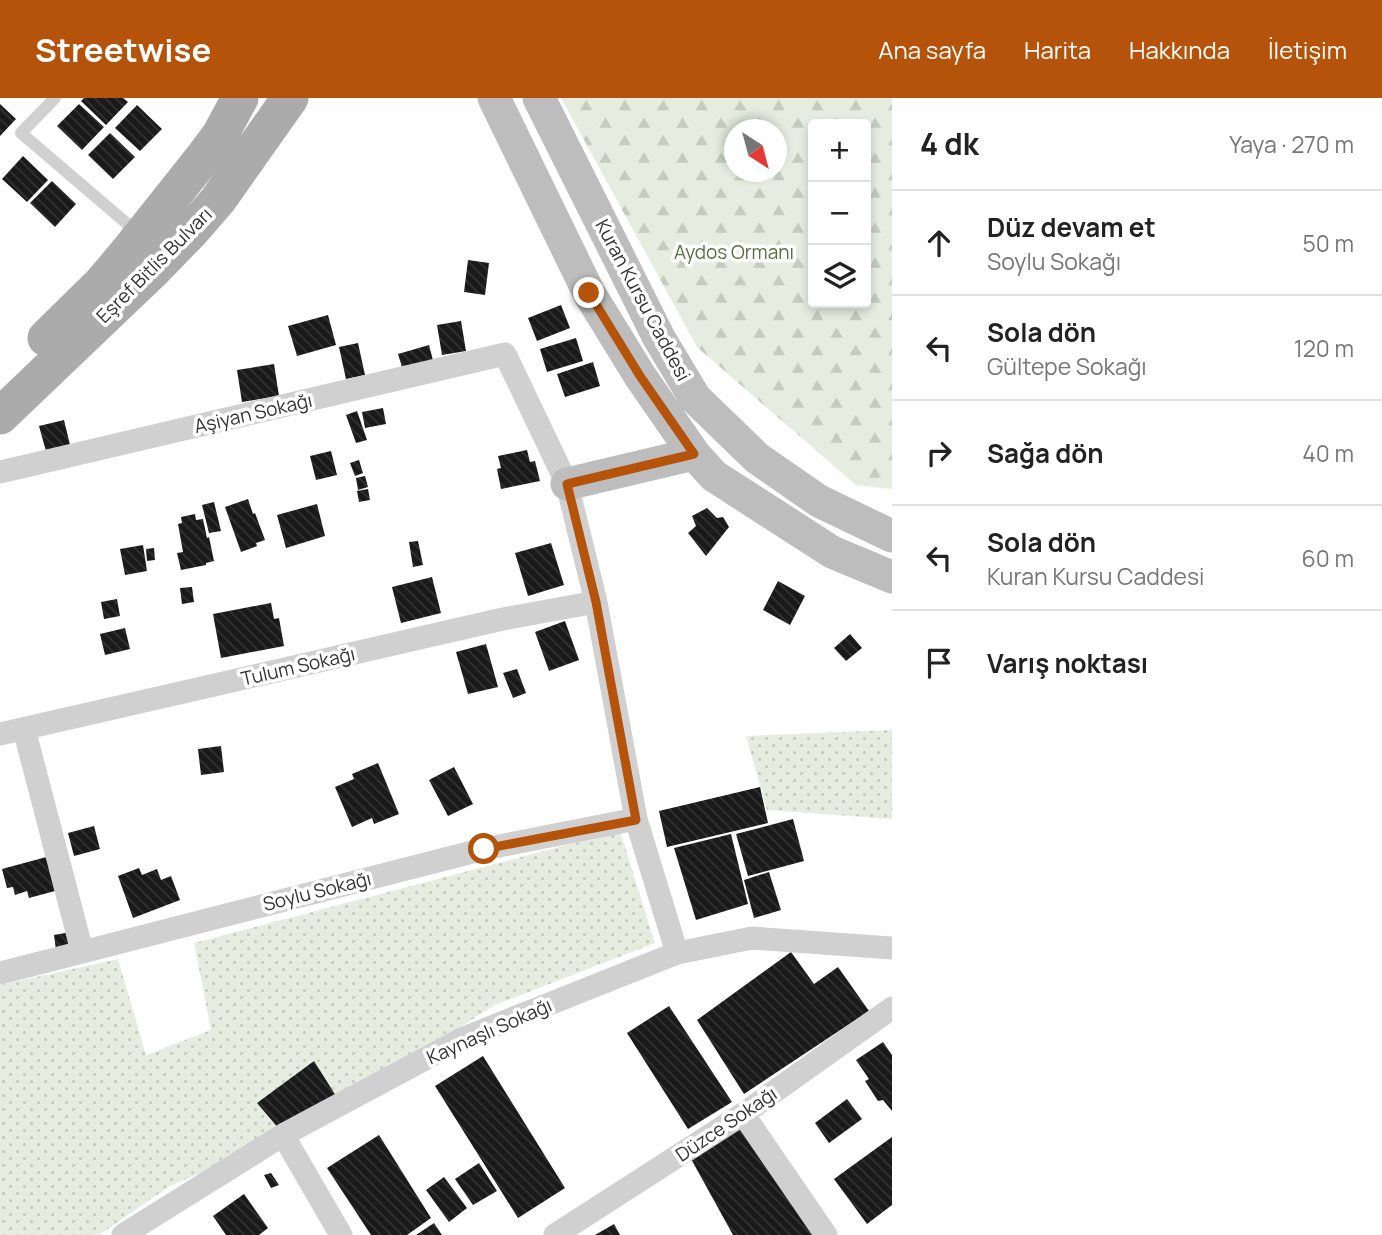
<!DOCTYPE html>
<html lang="tr">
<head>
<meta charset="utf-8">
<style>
  body { margin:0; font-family:Manrope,sans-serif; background:#f2f2f2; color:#222 }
  .controls { position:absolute; right:21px; top:21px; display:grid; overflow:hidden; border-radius:7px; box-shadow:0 4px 10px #0003 }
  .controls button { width:63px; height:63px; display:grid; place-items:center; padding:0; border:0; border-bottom:2px solid #e0e0e0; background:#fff; color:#222; font:35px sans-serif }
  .compass { position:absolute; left:724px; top:21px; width:63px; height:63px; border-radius:50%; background:#fff; box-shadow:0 4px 10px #0003; rotate:144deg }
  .stop { position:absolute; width:21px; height:21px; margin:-16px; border:5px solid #b45309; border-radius:50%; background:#fff }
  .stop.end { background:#b45309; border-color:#fff; box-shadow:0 2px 7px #0008 }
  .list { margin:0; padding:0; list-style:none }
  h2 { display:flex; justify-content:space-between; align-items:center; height:91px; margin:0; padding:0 28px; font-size:30px }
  h2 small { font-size:23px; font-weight:400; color:#767676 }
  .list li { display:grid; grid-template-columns:46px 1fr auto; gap:21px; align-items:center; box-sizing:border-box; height:105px; padding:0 28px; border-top:2px solid #e0e0e0 }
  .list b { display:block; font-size:26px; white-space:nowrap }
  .list p { margin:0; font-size:23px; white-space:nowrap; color:#767676 }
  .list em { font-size:23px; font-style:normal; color:#767676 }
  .icon { flex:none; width:38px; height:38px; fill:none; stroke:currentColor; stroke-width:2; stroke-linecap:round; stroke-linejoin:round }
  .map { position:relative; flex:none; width:892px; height:1137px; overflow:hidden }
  header { display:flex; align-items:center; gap:42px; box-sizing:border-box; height:98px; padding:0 35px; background:#b45309; color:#fff }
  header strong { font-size:33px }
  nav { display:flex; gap:38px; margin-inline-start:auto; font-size:24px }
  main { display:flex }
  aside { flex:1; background:#fff }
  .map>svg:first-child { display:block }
</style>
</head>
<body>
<header>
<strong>Streetwise</strong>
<nav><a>Ana sayfa</a><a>Harita</a><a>Hakkında</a><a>İletişim</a></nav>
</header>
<main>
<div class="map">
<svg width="892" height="1137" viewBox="0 0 892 1137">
  <defs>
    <pattern id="grass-dots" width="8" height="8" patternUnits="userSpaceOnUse" patternTransform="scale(1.75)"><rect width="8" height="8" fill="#e6ecdf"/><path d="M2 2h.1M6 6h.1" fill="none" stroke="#c6cbc0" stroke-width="1.8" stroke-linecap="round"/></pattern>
    <pattern id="forest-firs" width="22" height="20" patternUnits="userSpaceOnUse" patternTransform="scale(1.75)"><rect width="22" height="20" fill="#e6ecdf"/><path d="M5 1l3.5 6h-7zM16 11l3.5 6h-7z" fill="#c6cbc0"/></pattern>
    <pattern id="building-back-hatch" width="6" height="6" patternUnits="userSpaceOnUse" patternTransform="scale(1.75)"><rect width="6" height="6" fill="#1a1a1a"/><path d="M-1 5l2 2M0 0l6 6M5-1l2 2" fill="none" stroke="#333"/></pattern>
  </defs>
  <rect width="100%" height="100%" fill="#fff"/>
  <path fill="url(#grass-dots)" d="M892,632V721L767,712L746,638Z
    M620,733L655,845L495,907L288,1037L170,1088L99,1137H0V887L118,861L146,957L211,932L194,845Z"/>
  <path fill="url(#forest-firs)" fill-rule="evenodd" d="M561,0H892V391L856,387L697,249ZM813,26H866V205H813ZM734,32H776V74H734Z"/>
  <path fill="url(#building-back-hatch)" d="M84,0H123L128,4L106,27L81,3Z
    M0,6L16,21L0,38Z
    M79,6L104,29L82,52L57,28Z
    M137,7L162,31L140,53L115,30Z
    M110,35L135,59L113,81L88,57Z
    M23,58L48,82L27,104L2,81Z
    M52,83L76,106L55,129L30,105Z
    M468,162L489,165L485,197L464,194Z
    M561,207L570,230L537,243L528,220Z
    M328,217L336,247L297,258L288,228Z
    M461,223L466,253L442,257L437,227Z
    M576,240L583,263L547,274L540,251Z
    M358,245L365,277L346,281L339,249Z
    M429,247L435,270L405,279L398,256Z
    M593,264L600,288L565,299L557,276Z
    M274,266L279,298L242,304L237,272Z
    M383,310L386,326L365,330L362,314Z
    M357,313L367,342L356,345L346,317Z
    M64,322L71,351L47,357L39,328Z
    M527,352L530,364L535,363L540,383L501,391L497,371L501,370L498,358Z
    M331,353L337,377L316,382L310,358Z
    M359,362L363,375L355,378L350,365Z
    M365,378L368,389L358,392L356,380Z
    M368,391L370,402L359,404L357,393Z
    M248,401L253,416L255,415L265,442L256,445L257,448L241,454L225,409Z
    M214,404L221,433L209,435L202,407Z
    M317,406L325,438L286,450L277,417Z
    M707,410L717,420L723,419L729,429L706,458L688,435L696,428L692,418Z
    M195,416L196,422L203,421L207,440L209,439L214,463L206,465V467L181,472L177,455L183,454L178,426L182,425L181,419Z
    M418,443L423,467L413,469L409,444Z
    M551,445L564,487L528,498L515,455Z
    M143,447L147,473L125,477L120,451Z
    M154,450L155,462L147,463L146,451Z
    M432,479L441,515L401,525L392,489Z
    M778,483L805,498L790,527L763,512Z
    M192,489L194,504L182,506L180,490Z
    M117,501L120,518L104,521L101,504Z
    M271,505L274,521L279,520L284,548L221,560L213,516Z
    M565,523L579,562L549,573L535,534Z
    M125,530L130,551L105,557L100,536Z
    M850,536L862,550L846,563L834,550Z
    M486,546L498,589L468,596L456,554Z
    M517,571L526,595L513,600L503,575Z
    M221,648L224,674L201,677L198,651Z
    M378,665L399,716L374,726L372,720L352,729L335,689L354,681L352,676Z
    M454,669L473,706L448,718L429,682Z
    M760,689L768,725L667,749L659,713Z
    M793,721L804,763L748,778L736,736Z
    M94,728L100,751L74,758L68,735Z
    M731,736L748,806L696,822L674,750Z
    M50,758L55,793L29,800L27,793L15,797L13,789L7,790L2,771Z
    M139,770L142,777L157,771L161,782L171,778L180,802L133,820L118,778Z
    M769,774L781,812L754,820L744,782Z
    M71,834L73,849L56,852L54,837Z
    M791,854L814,886L838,869L869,913L744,996L697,922Z
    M669,908L732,1004L688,1031L627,935Z
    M883,944L892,957V1013L883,1002L878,1003L865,983L869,981L856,962Z
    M483,958L565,1090L518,1120L435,988Z
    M314,963L336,998L280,1032L257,1005Z
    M847,1001L862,1021L829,1045L815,1025Z
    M743,1022L815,1137H733L690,1059Z
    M379,1037L431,1120L407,1137H371L327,1070Z
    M892,1039V1107L867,1126L834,1081Z
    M479,1065L497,1093L473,1107L455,1081Z
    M271,1075L279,1087L271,1090L264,1077Z
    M444,1079L467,1110L449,1124L426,1092Z
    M244,1096L268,1130L259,1137H226L213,1118Z
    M434,1125L442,1137H416Z
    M614,1126L620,1137H595Z"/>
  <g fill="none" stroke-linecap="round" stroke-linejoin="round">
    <path stroke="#d0d0d0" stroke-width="12" d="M55,0L21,35L138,135"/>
    <path stroke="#d0d0d0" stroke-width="23" d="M0,374L505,256L567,386L596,504L636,721L677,855
      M24,631L82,853
      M0,636L503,521L596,504
      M0,875L484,751L636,721
      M743,1016L826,1137
      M283,1037L341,1137
      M123,1137L283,1037L464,940L677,855L752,840L892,850
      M555,1137L743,1016L892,910"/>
    <path stroke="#bdbdbd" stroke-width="33" d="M494,0L589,195L640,278L694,356L714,378L832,454L892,479
      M539,0L659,240L695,300L757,360L819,403L892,438
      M567,386L694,356"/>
    <path stroke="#ababab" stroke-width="37" d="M46,240L102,185L128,154L202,61L220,37L240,0
      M0,318L154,171L192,132L218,102L290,0"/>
  </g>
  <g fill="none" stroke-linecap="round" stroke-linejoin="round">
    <path stroke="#b45309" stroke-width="9" d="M484,751L636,722L596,504L567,386L694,356L640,278L589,195"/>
  </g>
  <g text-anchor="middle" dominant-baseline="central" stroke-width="7" stroke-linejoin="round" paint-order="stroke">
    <g font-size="19" fill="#56703f" stroke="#fff">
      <text x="734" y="154">Aydos Ormanı</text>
    </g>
    <g font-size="19" fill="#333" stroke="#fff">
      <text transform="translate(154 167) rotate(-45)">Eşref Bitlis Bulvarı</text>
      <text transform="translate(643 202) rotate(62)">Kuran Kursu Caddesi</text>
      <text transform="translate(253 315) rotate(-13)">Aşiyan Sokağı</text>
      <text transform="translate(298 568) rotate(-13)">Tulum Sokağı</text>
      <text transform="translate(317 793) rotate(-14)">Soylu Sokağı</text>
      <text transform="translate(489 933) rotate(-24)">Kaynaşlı Sokağı</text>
      <text transform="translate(726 1026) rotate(-34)">Düzce Sokağı</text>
    </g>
  </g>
</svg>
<div class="controls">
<button>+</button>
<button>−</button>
<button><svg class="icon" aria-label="layers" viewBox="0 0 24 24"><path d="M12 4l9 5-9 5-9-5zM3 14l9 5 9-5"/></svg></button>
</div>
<svg class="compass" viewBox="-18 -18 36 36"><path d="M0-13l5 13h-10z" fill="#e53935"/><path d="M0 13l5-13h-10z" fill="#767676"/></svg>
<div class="stop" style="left:484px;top:751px"></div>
<div class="stop end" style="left:589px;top:195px"></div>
</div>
<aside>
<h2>4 dk<small>Yaya · 270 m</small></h2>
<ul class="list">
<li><svg class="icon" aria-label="ahead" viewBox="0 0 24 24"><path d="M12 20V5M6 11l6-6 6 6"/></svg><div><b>Düz devam et</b><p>Soylu Sokağı</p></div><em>50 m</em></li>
<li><svg class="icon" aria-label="left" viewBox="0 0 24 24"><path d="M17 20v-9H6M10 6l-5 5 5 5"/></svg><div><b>Sola dön</b><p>Gültepe Sokağı</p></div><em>120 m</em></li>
<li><svg class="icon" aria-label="right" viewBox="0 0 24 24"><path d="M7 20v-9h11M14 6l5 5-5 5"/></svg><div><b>Sağa dön</b></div><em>40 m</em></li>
<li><svg class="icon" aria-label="left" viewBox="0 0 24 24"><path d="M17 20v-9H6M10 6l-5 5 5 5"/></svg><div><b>Sola dön</b><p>Kuran Kursu Caddesi</p></div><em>60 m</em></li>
<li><svg class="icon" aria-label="arrive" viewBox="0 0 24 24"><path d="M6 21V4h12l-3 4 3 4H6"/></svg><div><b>Varış noktası</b></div></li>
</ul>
</aside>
</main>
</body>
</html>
